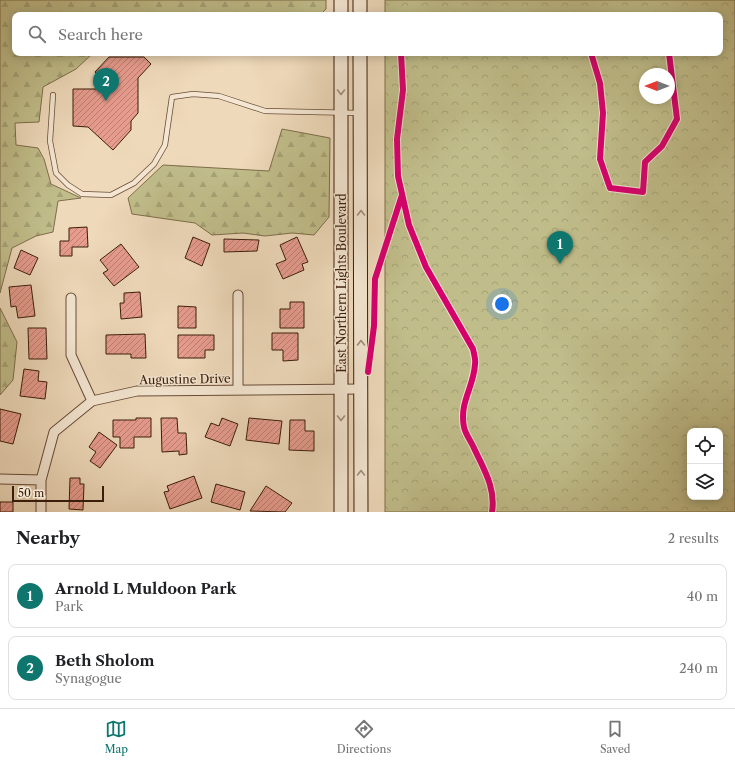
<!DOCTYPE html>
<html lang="en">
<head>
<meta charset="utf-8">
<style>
  body { margin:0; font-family:"Libre Caslon Text",serif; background:#f6f6f6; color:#202124 }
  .controls { position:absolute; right:12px; bottom:12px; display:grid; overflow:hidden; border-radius:8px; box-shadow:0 2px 10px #0003 }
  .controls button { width:36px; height:36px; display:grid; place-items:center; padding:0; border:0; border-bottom:1px solid #e0e0e0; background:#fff; color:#202124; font:20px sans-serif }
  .compass { position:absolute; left:639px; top:68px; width:36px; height:36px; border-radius:50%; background:#fff; box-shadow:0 2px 10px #0003; rotate:270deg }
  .scale { position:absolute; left:12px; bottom:10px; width:92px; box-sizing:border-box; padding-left:4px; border:2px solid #3b1d0b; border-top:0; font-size:11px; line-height:14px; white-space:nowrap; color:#3b1d0b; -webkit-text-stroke:3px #f4e6d2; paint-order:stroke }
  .you { position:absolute; left:502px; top:304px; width:14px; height:14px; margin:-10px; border:3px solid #fff; border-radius:50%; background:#1a73e8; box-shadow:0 0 0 6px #1a73e833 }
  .badge { display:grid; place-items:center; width:26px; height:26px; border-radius:50%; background:#0f766e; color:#fff; font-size:13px; font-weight:700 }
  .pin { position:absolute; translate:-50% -33px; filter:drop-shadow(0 1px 2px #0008) }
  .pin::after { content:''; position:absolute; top:21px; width:14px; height:12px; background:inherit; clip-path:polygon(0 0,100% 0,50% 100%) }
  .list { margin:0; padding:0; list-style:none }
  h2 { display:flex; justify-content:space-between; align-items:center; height:52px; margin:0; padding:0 16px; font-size:17px }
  h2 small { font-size:13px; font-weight:400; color:#757577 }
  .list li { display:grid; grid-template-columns:26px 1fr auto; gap:12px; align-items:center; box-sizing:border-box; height:64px; margin:0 8px 8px; padding:0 8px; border:1px solid #e0e0e0; border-radius:8px }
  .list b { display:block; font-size:15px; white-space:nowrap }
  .list p { margin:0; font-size:13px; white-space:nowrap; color:#757577 }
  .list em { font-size:13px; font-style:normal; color:#757577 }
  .icon { flex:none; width:22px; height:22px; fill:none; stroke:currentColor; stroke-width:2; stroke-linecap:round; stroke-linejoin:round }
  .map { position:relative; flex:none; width:735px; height:512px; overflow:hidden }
  .search { position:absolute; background:#fff; box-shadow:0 2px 10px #0003; left:12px; right:12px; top:12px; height:44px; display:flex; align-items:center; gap:10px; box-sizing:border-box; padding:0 14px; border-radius:8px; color:#757577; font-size:15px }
  .sheet { height:196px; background:#fff }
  nav { display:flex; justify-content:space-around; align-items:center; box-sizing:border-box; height:56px; border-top:1px solid #e0e0e0; background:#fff; font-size:11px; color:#757577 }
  nav a { display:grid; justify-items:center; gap:2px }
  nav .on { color:#0f766e }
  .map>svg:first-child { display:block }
</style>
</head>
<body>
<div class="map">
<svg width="735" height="512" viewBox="0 0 735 512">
  <defs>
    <pattern id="forest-firs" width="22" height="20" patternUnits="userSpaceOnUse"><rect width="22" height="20" fill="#c0bd8a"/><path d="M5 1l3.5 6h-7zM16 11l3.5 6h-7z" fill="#a6a276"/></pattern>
    <pattern id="park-crowns" width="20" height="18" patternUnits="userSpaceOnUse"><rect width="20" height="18" fill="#c0bd8a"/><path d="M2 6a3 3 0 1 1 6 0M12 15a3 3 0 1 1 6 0" fill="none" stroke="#a6a276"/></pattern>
    <pattern id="building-hatch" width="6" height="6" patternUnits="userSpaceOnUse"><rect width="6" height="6" fill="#e79c8e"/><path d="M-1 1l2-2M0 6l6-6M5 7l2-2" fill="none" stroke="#bc7f72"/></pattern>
  </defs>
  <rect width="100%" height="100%" fill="#eed9ba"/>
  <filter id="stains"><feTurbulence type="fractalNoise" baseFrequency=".005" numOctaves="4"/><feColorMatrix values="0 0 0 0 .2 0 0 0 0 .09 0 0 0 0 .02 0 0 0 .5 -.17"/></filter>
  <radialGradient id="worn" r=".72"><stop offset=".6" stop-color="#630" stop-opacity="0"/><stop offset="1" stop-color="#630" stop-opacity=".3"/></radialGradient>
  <path fill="url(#forest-firs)" stroke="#7e6d4a" d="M0,0H326V9L320,15H15V53H93L76,69L43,87L39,122L15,123L16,145L38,148L44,159L51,184L81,198L58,201L53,232L36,236L12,248L0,293Z
    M282,129L330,138L329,217L314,235L292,233L265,236L243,233L212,235L195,223L132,214L128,198L163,165L269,171Z
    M0,308L17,342L13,380L0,395Z"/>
  <path fill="url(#park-crowns)" stroke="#7e6d4a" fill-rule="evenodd" d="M385,0H735V512H385V53H720V15H385ZM645,74H669V98H645ZM690,431H720V497H690Z"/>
  <path fill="url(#building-hatch)" stroke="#3b1d0b" d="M109,57H144L151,64L138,78V113L131,121V130L113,150L88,127L73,126V89H100V77L95,72Z
    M87,227L88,247H72V256H60V241H69V228Z
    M193,237L210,244L202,266L185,258Z
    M297,237L308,262L302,264L304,270L283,279L276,264L286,260L280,245Z
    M224,239L259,240L257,251L224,252Z
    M121,244L139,267L114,286L103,273L108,270L100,260Z
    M21,250L38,258L30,275L14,268Z
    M31,285L35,316L18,318L16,306L11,307L9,287Z
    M140,292L142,317L121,319L120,303H124V293Z
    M290,302H304V328H280V309H290Z
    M178,306L196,307V328H178Z
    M28,328H46L47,359H29Z
    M272,333H298V360L283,361V350H272Z
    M145,334L146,358H131V354H106V335Z
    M178,335H214V350H205V358H178Z
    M24,369L39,371L38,381L47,382L45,399L20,396Z
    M0,409L21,414L13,444L0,441Z
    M136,418H151V437H134V448H120V437H113V420H136Z
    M161,418H177L178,433H186L187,454L179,455V451L162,452Z
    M222,418L238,424L230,446L205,437L211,423L219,426Z
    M249,418L282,421L279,444L246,440Z
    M290,420H305V431H314V451L289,450Z
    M99,432L117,445L100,468L90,461L96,452L89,447Z
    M194,476L202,498L170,509L164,492L169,491L167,486Z
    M70,478H80V484H84L83,510L69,509Z
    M216,484L245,492L240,510L211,502Z
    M266,486L292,503L285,512L250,511Z
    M0,502H13V512H0Z"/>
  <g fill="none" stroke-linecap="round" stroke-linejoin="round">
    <defs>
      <path id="lane" d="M53,95L50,141L56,173L68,185L82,194L111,195L134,183L154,164L165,145L172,97L193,94L219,96L265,111L358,113"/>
      <path id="street" d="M238,295V390
        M71,298V355L92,401
        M0,479L41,480
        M41,512V480L54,432L92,401L137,391L361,389"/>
      <path id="secondary" d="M360,0V15
        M341,15V0
        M341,53V512
        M360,53L361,512"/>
    </defs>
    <use href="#lane" stroke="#684c37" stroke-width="6"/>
    <use href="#street" stroke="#684c37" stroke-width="11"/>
    <use href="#secondary" stroke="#3b1d0b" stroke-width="15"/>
    <use href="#lane" stroke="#f4e6d2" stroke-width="4.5"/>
    <use href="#street" stroke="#f4e6d2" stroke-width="9"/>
    <use href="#secondary" stroke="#f4e6d2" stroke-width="13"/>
    <defs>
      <path id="cycleway" d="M401,53L403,90L397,139L398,176L409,225L426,267L473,349C474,354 476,360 475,364C474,387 459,402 464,427C465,433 470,440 473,446C483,468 496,487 492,512
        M591,53L600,83L603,113L600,159L610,188L643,192L645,162L662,146L677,119L669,53
        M368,372L374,326L375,279L402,195"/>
    </defs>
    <use href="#cycleway" stroke="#f4e6d2" stroke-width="8"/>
    <use href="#cycleway" stroke="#d6006c" stroke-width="6"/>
  </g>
  <defs><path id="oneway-chevron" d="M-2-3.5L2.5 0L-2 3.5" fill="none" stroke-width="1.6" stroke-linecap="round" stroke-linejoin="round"/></defs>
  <g stroke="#a18c78">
    <use href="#oneway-chevron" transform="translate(341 92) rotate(90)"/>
    <use href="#oneway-chevron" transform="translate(361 213) rotate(-90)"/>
    <use href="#oneway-chevron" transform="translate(361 343) rotate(-90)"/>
    <use href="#oneway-chevron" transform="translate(341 418) rotate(90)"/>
    <use href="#oneway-chevron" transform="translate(361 473) rotate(-90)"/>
  </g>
  <g text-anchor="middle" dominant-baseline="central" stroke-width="3" stroke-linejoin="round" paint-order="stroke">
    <g font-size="12" fill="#3b1d0b" stroke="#f4e6d2">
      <text transform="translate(341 283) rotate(-90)">East Northern Lights Boulevard</text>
      <text transform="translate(185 379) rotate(-1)">Augustine Drive</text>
    </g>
  </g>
  <rect width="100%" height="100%" filter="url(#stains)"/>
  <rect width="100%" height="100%" fill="url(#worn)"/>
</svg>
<div class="controls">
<button><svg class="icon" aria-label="locate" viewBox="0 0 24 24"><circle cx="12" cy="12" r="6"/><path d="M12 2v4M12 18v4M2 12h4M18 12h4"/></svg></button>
<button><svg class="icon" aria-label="layers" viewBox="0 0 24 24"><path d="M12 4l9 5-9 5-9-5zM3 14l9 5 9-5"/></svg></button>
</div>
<svg class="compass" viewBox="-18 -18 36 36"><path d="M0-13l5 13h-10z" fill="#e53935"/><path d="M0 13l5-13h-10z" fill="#757577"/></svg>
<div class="scale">50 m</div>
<div class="you"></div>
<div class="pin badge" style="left:560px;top:264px">1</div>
<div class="pin badge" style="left:106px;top:101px">2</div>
<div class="search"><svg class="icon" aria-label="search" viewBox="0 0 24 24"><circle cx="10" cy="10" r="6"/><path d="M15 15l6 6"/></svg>Search here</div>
</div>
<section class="sheet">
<h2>Nearby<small>2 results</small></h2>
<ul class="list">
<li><span class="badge">1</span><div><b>Arnold L Muldoon Park</b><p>Park</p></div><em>40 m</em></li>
<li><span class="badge">2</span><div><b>Beth Sholom</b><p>Synagogue</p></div><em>240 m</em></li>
</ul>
</section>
<nav>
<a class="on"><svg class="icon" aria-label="map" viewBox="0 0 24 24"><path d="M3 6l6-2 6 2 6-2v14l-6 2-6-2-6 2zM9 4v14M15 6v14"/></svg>Map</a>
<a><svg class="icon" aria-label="directions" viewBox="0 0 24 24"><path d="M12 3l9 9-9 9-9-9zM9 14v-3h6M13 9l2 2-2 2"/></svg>Directions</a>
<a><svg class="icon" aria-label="saved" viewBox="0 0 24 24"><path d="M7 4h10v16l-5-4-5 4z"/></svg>Saved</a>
</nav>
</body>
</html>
